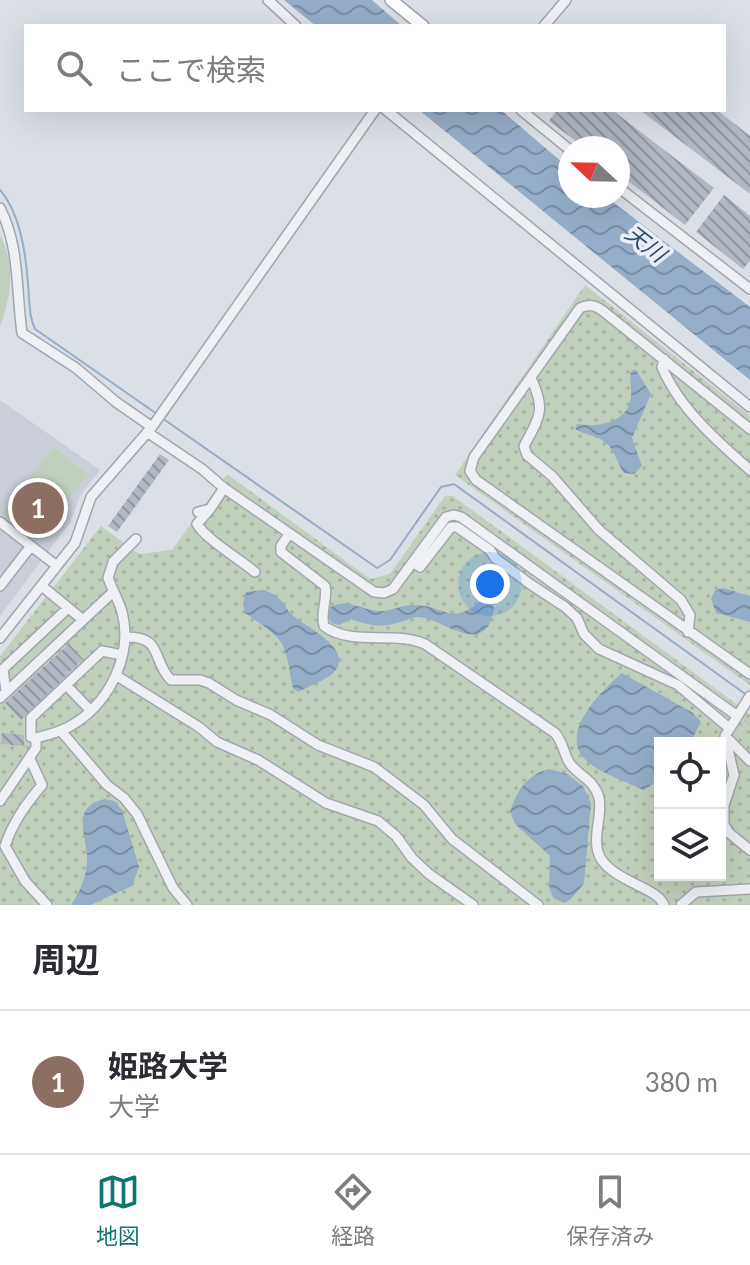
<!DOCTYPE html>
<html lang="ja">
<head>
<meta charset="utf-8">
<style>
  body { margin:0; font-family:Lato,"Noto Sans JP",sans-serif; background:#f7f7f7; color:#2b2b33 }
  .controls { position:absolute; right:24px; bottom:24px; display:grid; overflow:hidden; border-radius:0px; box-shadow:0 8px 32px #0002 }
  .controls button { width:72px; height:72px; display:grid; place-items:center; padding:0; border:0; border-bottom:2px solid #e1e1e2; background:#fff; color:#2b2b33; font:40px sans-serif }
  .compass { position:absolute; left:558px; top:136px; width:72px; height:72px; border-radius:50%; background:#fff; box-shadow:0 8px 32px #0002; rotate:292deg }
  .you { position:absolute; left:490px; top:584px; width:28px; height:28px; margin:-20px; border:6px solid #fff; border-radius:50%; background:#1a73e8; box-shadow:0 0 0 12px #1a73e833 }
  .badge { display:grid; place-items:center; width:52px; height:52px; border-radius:50%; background:#0f766e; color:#fff; font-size:26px; font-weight:700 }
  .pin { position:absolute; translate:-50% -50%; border:4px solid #fff; box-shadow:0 2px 8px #0006 }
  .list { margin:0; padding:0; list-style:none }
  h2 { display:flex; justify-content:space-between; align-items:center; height:104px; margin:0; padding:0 32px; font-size:34px }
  h2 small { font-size:26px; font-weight:400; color:#7c7c81 }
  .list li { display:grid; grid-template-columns:52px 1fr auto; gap:24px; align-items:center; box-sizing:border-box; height:144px; padding:0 32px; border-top:2px solid #e1e1e2 }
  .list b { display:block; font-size:30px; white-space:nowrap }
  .list p { margin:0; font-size:26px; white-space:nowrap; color:#7c7c81 }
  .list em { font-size:26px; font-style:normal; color:#7c7c81 }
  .icon { flex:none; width:44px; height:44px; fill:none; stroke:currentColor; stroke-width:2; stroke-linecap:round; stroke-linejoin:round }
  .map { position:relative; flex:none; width:750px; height:905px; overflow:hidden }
  .search { position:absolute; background:#fff; box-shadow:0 8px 32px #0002; left:24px; right:24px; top:24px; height:88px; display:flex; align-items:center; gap:20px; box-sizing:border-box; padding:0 28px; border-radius:0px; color:#7c7c81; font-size:30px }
  .sheet { height:248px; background:#fff }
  nav { display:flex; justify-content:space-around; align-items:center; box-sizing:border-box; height:112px; border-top:2px solid #e1e1e2; background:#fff; font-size:22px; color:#7c7c81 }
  nav a { display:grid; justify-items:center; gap:4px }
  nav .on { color:#0f766e }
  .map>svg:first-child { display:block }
</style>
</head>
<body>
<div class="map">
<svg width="750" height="905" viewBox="0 0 750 905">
  <defs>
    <pattern id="grass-dots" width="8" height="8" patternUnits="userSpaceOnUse" patternTransform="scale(2)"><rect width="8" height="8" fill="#c1d0bc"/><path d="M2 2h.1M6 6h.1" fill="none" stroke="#a6b3a2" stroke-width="1.8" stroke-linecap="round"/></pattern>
    <pattern id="water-waves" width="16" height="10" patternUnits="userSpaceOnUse" patternTransform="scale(2)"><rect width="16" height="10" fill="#95adc7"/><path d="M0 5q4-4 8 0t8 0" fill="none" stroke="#798da3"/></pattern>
    <pattern id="building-back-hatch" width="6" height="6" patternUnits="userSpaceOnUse" patternTransform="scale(2)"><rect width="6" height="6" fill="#b2b8c3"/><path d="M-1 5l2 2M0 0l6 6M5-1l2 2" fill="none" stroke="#9196a0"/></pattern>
  </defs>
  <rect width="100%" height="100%" fill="#dbdfe6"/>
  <path fill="#c9ced8" d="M0,400L100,470L80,496L71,521L0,616Z"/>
  <path fill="url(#grass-dots)" fill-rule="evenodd" d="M585,285L750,416V685L455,475Z
    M227,474L370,579L390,574L445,496H453L750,714V905H0V656L101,526L139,554L172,550ZM660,743H720V875H660Z"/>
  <path fill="#c1d0bc" d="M0,236C16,262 11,299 0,326Z
    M53,447L88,474L37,541L2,513Z"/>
  <path fill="url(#water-waves)" d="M284,0H372L402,26H316Z
    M419,110H501L570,169V196H605L750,307V380Z
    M632,370H636L651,394L632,438L642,466L634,474L624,473C617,464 615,450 606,443C597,435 584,435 575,429L577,424C599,428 630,422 631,395C632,385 628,379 632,370Z
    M723,588L750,596V622L716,613L711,599L715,590Z
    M264,590C286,598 281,606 296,618C309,628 357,652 332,674C327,679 306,688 298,692L293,688C284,639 287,642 245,613L243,603L246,592Z
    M485,598L494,608C486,661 444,618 418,617C413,617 405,621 400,622C381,628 370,626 351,619L339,625L331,623L328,616L329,608C347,597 359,609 377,611C390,612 402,604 415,605C451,607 449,627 485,598Z
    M622,673L693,713L701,722L690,743H660V780L643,790C625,781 601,774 587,761C556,735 602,690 622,673Z
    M549,769L567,774L583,786L591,803L584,884L570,900L564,903L553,898L549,886L550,856L515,824L510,811C518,790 526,775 549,769Z
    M105,799L114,801L122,810L139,867L132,886L90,905H71C79,893 86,878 87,863C89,838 68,807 105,799Z"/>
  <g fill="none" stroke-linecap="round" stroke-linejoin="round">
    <path stroke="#95adc7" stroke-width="2" d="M0,190C23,217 27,264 29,298C30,310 30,318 35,329L157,414
      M162,418L377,568L390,560L441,487L454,484L748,696"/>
  </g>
  <path fill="url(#building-back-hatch)" d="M557,110H612L714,188L685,225L618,173V148H585L549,121Z
    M640,110H717L750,136V194Z
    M724,195L750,216V261L743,269L696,232Z
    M160,454L169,460L117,532L108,526Z
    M69,644L83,659L21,720L5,703Z
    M2,733L24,735V746L1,744Z"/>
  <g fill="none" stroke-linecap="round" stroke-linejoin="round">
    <defs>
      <path id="minor" d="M268,0L296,26
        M544,26L566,0
        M386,110L750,407
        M521,110L570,150
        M618,187L750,289
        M0,208C20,247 16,291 22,333L76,368L116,402L152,427
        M664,359L662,367C679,408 717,441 750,470
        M531,378C546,410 540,416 524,446L527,455L552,476L599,530L681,600L690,615L688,632
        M750,429L603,311C595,305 589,304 580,308L474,457L470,471L476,480L750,674
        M147,432L202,469L224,488L210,509L198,512
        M224,488L374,592L384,593L393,589L446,517L454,515L461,517L736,715
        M210,509L197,524C207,540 238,558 255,572
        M0,522L57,566
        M289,534L281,546V552L325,586C328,600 320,612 324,626C353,647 393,630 425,644L555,733C565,745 564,757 571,765C581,777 595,781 599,798C603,817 590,840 601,859C616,882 658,888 664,905
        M413,562L420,567L451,527H457L490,550L495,558L530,584L565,607L577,618L584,634L599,649L678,685L728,727
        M0,586L31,546
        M43,587L83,620
        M125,637C164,636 151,660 171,680H200L209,683L236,700L271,715L318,745L374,767L424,805L452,839L538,905
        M0,638L75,543L91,497L152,427L375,110
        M117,676L199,727L217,742L258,760L326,803L378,821L396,836L412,858L429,874L473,905
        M67,686L90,710
        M6,691L3,669L67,609
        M750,696L725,736L734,775L724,805V825L729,833L750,850
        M0,698L113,592
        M61,731L107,785L124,798L137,814L173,888L187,905
        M36,738C51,734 64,731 77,722C111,699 133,653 122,612C119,601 112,589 108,578L113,562L136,539
        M727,738L750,761
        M30,759L42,785C26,804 13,822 5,846L25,881L47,905
        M0,801L36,748V738L31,737V718L102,651L122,655
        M681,905L696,892L750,889"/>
      <path id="major" d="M391,0L423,26"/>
    </defs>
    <use href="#minor" stroke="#a1a6b0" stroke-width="12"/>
    <use href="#major" stroke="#9aa3b2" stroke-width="14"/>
    <path stroke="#babdc4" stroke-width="2" stroke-dasharray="6 6" stroke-linecap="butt" d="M744,720L750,725"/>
    <use href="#minor" stroke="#eef0f4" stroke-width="9"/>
    <use href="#major" stroke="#fff" stroke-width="11"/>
  </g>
  <g text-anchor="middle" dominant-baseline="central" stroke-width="7" stroke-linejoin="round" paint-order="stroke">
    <g font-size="22" font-style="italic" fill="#2f4c70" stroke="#eaeef4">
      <text transform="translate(646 243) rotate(38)">天川</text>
    </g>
  </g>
</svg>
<div class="controls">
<button><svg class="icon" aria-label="locate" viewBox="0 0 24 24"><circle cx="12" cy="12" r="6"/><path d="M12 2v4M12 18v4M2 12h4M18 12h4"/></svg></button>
<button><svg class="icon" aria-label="layers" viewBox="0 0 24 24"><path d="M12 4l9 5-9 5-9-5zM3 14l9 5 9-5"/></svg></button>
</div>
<svg class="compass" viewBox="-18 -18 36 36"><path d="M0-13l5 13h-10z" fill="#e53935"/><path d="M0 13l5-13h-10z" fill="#7c7c81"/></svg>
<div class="you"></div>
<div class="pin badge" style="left:38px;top:508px;background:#8d6e63">1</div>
<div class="search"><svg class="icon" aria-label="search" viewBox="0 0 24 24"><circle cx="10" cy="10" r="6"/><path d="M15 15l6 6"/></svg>ここで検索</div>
</div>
<section class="sheet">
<h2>周辺<small></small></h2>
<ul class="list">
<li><span class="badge" style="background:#8d6e63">1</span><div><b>姫路大学</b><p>大学</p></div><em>380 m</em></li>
</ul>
</section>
<nav>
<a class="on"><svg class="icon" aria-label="map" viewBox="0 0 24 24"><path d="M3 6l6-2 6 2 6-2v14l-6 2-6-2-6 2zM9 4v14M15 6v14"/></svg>地図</a>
<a><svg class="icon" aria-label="directions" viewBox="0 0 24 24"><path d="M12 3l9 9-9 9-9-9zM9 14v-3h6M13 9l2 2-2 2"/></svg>経路</a>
<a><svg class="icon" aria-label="saved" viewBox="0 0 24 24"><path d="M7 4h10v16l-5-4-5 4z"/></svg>保存済み</a>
</nav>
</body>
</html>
